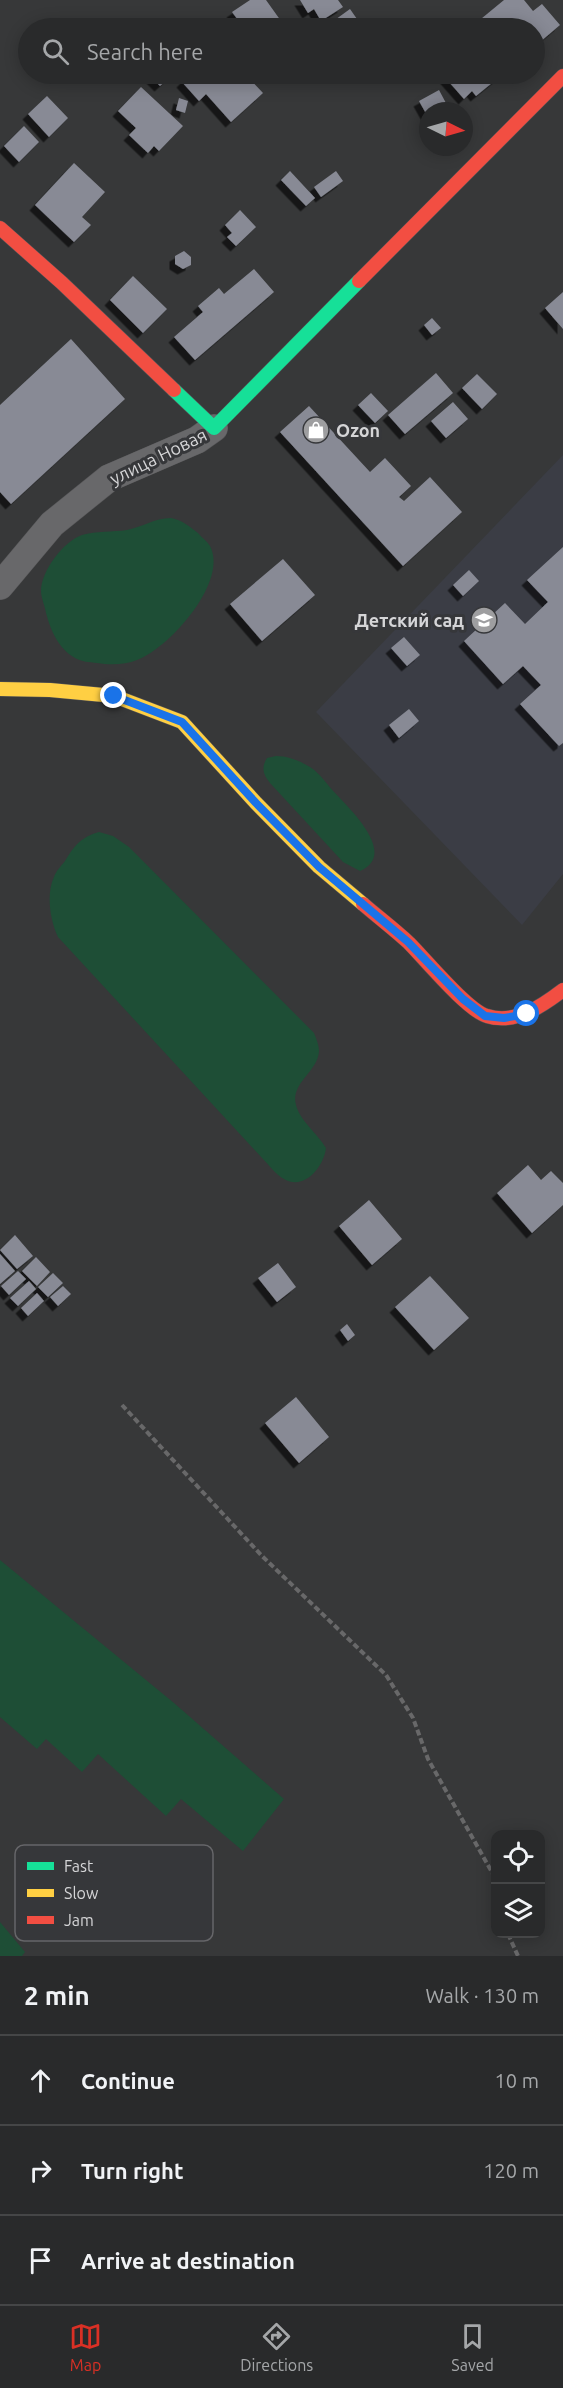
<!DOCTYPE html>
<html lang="en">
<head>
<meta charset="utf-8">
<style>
  body { margin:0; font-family:Ubuntu,sans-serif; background:#353637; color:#f1f3f6 }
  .controls { position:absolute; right:18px; bottom:18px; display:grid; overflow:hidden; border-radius:12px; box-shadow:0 3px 15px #0003 }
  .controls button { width:54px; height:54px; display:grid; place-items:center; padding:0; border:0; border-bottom:2px solid #454647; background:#292a2b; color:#f1f3f6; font:30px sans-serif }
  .compass { position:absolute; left:419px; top:102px; width:54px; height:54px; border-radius:50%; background:#292a2b; box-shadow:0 3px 15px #0003; rotate:95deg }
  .stop { position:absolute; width:18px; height:18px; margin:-14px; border:4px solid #1a73e8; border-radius:50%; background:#fff }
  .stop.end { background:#1a73e8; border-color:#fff; box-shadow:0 2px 6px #0008 }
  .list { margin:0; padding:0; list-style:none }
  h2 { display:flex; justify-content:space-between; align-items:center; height:78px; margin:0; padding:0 24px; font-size:26px }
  h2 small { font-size:20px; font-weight:400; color:#a5a7a9 }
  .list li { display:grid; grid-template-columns:39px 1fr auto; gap:18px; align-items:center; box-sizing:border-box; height:90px; padding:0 24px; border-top:2px solid #454647 }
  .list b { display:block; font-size:22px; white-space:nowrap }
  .list em { font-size:20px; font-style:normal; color:#a5a7a9 }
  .icon { flex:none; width:33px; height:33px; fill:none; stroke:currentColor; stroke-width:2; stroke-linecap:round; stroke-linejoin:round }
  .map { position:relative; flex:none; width:563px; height:1956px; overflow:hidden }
  .search { position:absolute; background:#292a2b; box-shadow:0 3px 15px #0003; left:18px; right:18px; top:18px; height:66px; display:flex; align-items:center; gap:15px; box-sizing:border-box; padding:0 21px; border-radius:33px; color:#a5a7a9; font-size:22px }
  .sheet { height:348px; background:#292a2b }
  nav { display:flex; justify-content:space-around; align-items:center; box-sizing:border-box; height:84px; border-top:2px solid #454647; background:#292a2b; font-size:16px; color:#a5a7a9 }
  nav a { display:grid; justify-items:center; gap:3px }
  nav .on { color:#d93025 }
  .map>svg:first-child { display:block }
</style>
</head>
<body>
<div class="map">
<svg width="563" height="1956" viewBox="0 0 563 1956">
  <defs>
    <filter id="shadow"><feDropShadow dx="-5.5" dy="5.5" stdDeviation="0" flood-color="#0009"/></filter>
  </defs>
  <rect width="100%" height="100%" fill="#373839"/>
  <path fill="#3b3d45" d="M563,455V874L522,925L316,712Z"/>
  <path fill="#1e4e36" d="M171,518C182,520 189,526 198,533C202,538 207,541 210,546C229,582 168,649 137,660C125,665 110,665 97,663C89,662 82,662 75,658C58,648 51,631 46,613C45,606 41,598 41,591C41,571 64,541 82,535C96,531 113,532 127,530C143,527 154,518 171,518Z
    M276,756C288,756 300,761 310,767C320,773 328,786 336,794C351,810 398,855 360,871L343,862L270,783C263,774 261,768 267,758Z
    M99,832L113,836L129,847L314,1033C316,1038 319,1045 319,1051C318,1072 290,1083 296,1105C300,1121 318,1134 326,1148C324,1166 305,1191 284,1179C276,1175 269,1165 263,1159L58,937C50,920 46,894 54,877C56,871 61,866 65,861C74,846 81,837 99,832Z
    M0,1560L174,1703L284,1799L243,1851L181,1799L166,1816L98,1754L82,1772L46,1739L37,1749L0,1717Z
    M0,1922L25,1952L22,1956H0Z"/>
  <path fill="#888a95" filter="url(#shadow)" d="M250,0H266L286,28H244L232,12Z
    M300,0H338L343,7L321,21L314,9L308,13Z
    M504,0H524L533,11L542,4L560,25L534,47V28H470Z
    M350,9L357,19L344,28H336L332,22Z
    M148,74H167L170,77L160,86Z
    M188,74H245L263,93L231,122L206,94L199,101L182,82L189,75Z
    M442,74H503L476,96L472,91L464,99Z
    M141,87L183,126L159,151L154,146L148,153L129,135L136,128L118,111Z
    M439,90L447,105L436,111H428V117L419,101Z
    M47,96L68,118L49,137L28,114Z
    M179,98L188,101L185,113L176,110Z
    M24,126L39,142L19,162L4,146Z
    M74,163L105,192L82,217L91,225L74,242L35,205Z
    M290,171L315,198L306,206L281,180Z
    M336,171L343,181L321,197L314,187Z
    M240,210L256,227L236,246L227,237L232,233L225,225Z
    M184,251L191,257V265L183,269L175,264V256Z
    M254,269L274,292L195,360L174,337L203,312L198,306L219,288L224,294Z
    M133,276L167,309L143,333L110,300Z
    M563,292V329L545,308Z
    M432,318L441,328L432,335L424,325Z
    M71,339L125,399L11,504L0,492V405Z
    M436,373L453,393L405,434L388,415Z
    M477,374L497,394L482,409L462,388Z
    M371,393L388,411L375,423L358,405Z
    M453,402L468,419L446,438L431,421Z
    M309,406L370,472L385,458L411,486L399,497L404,501L430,477L462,512L403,566L280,432Z
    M563,547V743L559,746L520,704L541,685L523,666L503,684L464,641L505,603L525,624L548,602L527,580Z
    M283,559L315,595L262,641L230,604Z
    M469,570L479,581L463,596L453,585Z
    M404,637L420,655L407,666L391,648Z
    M409,709L419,721L399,738L389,725Z
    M528,1165L541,1180L551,1171L563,1183V1205L532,1233L497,1193Z
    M369,1200L402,1239L372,1265L339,1226Z
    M15,1235L33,1256L17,1269L0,1250Z
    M0,1254L15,1271L0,1284Z
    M36,1257L50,1272L37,1286L22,1271Z
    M278,1263L296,1287L277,1302L258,1278Z
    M18,1271L26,1279L9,1295L1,1286Z
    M53,1273L63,1283L48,1297L38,1287Z
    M430,1276L469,1318L434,1350L395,1307Z
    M29,1281L36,1289L18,1306L10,1298Z
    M63,1286L71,1294L58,1306L50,1297Z
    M37,1293L44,1301L28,1316L21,1308Z
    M347,1324L355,1335L348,1341L340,1330Z
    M296,1397L329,1437L299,1463L265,1423Z"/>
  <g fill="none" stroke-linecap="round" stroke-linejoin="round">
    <defs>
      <path id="street" d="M0,586L52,524L109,478L197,440L214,428"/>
      <path id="fast" d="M174,390L214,428L359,281"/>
      <path id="slow" d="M0,689L50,690L114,696L182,722L256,803L319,867L363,904"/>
      <path id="jam" d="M0,228L62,283L174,390
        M359,281L563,76
        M363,904C378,917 394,929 409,943C425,959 468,1011 487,1016C515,1025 542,1006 563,990"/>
    </defs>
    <use href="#street" stroke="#565658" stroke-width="28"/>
    <use href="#fast" stroke="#565658" stroke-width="15"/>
    <use href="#slow" stroke="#565658" stroke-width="15"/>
    <use href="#jam" stroke="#565658" stroke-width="15"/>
    <path stroke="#686869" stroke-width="4" stroke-dasharray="6 3" stroke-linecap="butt" d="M122,1405L262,1556L386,1675L413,1718L428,1759L493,1874L496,1886
      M508,1934L518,1956"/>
    <use href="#street" stroke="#68686a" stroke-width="27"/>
    <use href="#fast" stroke="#16e098" stroke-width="14"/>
    <use href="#slow" stroke="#ffcf43" stroke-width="14"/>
    <use href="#jam" stroke="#f24e42" stroke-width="14"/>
  </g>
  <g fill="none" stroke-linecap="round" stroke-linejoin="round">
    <path stroke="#1a73e8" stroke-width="8" d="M114,696L182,722L256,803L319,867L408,942L463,999L485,1016L504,1018L527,1014"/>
  </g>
  <defs>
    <symbol id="shop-disc" viewBox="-11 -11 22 22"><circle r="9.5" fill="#9e9ea0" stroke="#36373a"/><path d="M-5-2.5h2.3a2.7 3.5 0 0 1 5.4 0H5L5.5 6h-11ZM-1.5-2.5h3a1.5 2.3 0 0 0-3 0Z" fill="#fff"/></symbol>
    <symbol id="school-disc" viewBox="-11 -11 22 22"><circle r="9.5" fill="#9e9ea0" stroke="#36373a"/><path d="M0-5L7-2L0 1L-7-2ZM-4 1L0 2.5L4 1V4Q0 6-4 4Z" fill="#fff"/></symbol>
  </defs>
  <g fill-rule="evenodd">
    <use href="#shop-disc" x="301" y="415" width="30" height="30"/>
    <use href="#school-disc" x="469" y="605" width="30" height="30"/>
  </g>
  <g text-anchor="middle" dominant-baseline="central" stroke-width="6" stroke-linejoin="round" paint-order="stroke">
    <g font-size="18" font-weight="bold" fill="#d5d5d7" stroke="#36373a" text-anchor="start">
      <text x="336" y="430">Ozon</text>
      <text x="464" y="620" text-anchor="end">Детский сад</text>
    </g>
    <g font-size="18" fill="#d5d5d7" stroke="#36373a">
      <text transform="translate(158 456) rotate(-26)">улица Новая</text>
    </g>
  </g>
  <rect x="15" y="1845" width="198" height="96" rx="9" fill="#36373a" stroke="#666669" stroke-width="1.5"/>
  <rect x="27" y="1862" width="27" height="8" fill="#16e098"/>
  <rect x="27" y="1889" width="27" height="8" fill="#ffcf43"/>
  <rect x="27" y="1916" width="27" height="8" fill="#f24e42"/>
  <g font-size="16" fill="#d5d5d7">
    <text x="64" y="1872">Fast</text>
    <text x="64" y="1899">Slow</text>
    <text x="64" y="1926">Jam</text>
  </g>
</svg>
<div class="controls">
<button><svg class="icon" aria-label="locate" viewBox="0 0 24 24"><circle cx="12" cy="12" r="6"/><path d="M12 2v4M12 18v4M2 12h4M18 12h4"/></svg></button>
<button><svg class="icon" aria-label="layers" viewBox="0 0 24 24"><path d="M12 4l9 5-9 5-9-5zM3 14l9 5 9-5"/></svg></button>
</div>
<svg class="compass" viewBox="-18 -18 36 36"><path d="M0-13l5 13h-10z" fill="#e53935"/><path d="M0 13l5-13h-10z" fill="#a5a7a9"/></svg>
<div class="stop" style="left:527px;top:1014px"></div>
<div class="stop end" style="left:114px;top:696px"></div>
<div class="search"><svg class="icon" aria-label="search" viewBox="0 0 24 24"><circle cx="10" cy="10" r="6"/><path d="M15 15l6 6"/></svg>Search here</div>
</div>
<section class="sheet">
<h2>2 min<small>Walk · 130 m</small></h2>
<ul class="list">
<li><svg class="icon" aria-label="ahead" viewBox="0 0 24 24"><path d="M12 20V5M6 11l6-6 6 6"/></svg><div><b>Continue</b></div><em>10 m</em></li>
<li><svg class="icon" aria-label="right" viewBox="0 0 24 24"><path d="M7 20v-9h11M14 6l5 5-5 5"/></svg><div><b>Turn right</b></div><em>120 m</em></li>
<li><svg class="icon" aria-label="arrive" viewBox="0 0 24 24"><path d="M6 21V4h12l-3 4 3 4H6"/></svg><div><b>Arrive at destination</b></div></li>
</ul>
</section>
<nav>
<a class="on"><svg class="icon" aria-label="map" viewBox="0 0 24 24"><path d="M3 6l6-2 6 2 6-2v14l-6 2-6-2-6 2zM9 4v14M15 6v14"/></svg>Map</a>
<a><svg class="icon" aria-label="directions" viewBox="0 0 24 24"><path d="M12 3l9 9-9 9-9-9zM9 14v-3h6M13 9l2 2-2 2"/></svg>Directions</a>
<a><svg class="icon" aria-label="saved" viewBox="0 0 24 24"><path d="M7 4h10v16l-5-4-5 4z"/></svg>Saved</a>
</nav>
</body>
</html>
